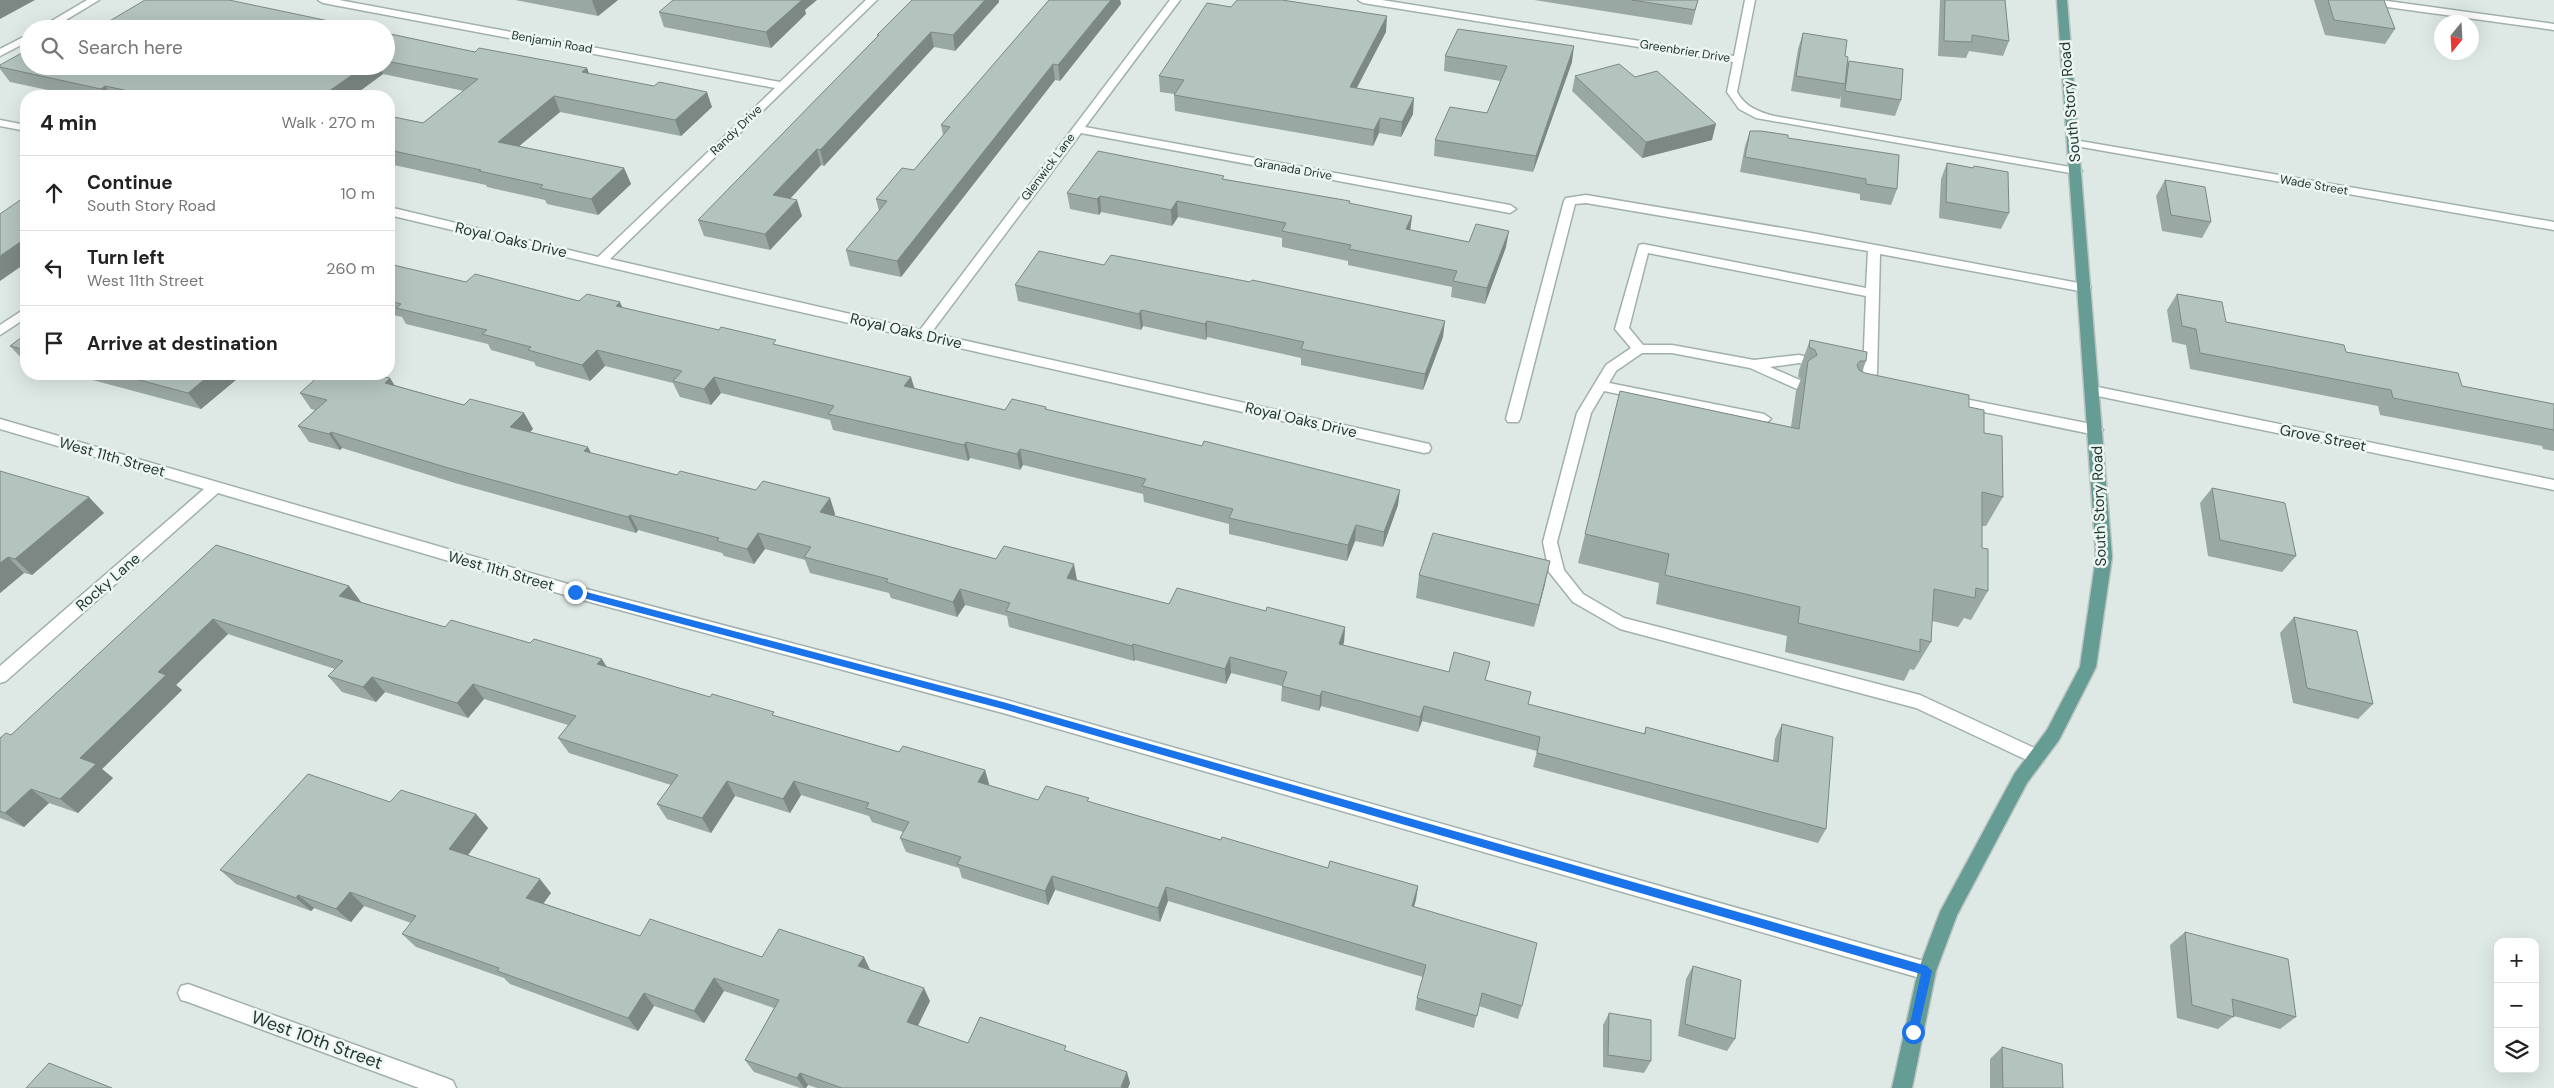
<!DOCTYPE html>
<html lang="en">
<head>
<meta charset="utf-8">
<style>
  body { margin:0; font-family:"DM Sans",sans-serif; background:#f2f2f2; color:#222 }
  .controls { position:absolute; right:15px; bottom:15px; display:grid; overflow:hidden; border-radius:10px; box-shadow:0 5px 20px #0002 }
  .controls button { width:45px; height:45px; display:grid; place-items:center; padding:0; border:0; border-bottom:1px solid #e0e0e0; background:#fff; color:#222; font:25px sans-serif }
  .compass { position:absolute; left:2434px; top:15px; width:45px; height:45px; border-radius:50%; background:#fff; box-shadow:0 5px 20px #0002; rotate:198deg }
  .stop { position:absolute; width:15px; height:15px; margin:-11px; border:4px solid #1a73e8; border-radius:50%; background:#fff }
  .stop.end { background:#1a73e8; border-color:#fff; box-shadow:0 1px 5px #0008 }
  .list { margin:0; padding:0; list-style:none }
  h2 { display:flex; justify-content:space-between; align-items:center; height:65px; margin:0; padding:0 20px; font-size:21px }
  h2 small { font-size:16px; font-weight:400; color:#767676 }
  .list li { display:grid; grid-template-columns:32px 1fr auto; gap:15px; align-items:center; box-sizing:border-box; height:75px; padding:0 20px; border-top:1px solid #e0e0e0 }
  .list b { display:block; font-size:19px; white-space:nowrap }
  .list p { margin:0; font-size:16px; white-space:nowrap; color:#767676 }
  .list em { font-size:16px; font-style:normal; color:#767676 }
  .icon { flex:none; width:28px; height:28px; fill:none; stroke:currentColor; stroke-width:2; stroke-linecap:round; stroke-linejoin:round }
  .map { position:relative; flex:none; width:2554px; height:1088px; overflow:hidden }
  .search { position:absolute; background:#fff; box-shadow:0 5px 20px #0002; left:20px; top:20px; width:375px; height:55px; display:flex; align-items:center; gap:12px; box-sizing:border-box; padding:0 18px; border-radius:28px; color:#767676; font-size:19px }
  .panel { position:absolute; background:#fff; box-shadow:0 5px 20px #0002; left:20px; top:90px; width:375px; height:290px; border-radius:20px }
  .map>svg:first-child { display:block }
</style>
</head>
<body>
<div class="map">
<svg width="2554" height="1088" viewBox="0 0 2554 1088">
  <rect width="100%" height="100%" fill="#dee9e5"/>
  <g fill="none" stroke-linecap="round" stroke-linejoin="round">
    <defs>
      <path id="minor" d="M87,0H99L51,29H38Z
        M318,0H339L780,82L866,0H877L610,259L920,330L1170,0H1180L1085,127L1510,205L1516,209L1510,213L1081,133L931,333L1429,444L1431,448L1429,452L1424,453L739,298L389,215V207L598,257L775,88L323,3Z
        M1358,0H1382L1734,56L1745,0H1755L1737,92C1745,107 1759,112 1774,116L2076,168L2082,171L2076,174L1756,118L1739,109L1727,92L1733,62L1363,3Z
        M2353,0H2380L2554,24V30L2358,3Z
        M29,34V41L0,56V49Z
        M0,120L26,125V131L0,126Z
        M2074,140L2554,222V230L2070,145V141Z
        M1586,195L1806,232L2089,285L2091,288L2085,292L1880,254L1877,374L1870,379L1863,374L1866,296L1648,253L1629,328L1643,345H1672L1754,360L1799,355L1828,361L1830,364L1823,368L1799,363L1770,367L1802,381L1804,384L1802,387L1797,389L1750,368L1672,353H1642L1616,371L1609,383L1764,414L1771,419L1764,424L1604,391L1591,413L1557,542L1564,570L1583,594L1624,618L1920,695L2043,752L2045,757L2043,762L2037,764L2031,762L1916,708L1620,629L1573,602L1549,572L1543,542L1577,413L1606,365L1631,348L1615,329L1639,245L1643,244L1866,288L1868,251L1586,203L1575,204L1520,419L1518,422H1508L1506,419L1564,201L1566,198Z
        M26,308V318L0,335V325Z
        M2093,386L2554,480V490L2088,394L2086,391Z
        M1950,396L2096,425L2103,430L2096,435L1945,404L1943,401Z
        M0,419L575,586L1003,699L1927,962L1934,965L1936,971L1934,977L1927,980L1003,713L575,598L218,493L6,681L0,683V666L204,489L0,429Z
        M188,984L446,1078L453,1081L456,1088H419L188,1002L181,1000L178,993L181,986Z"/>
      <path id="major" d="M2057,0H2067L2112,557L2096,667L2059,740L2027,783L1957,915L1936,971L1912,1088H1892L1918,971L1940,912L2015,773L2047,730L2080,667L2096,557Z"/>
    </defs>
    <use href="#minor" stroke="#a1b0ac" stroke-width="3"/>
    <use href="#major" stroke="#bcc3c2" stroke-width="3"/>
    <use href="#minor" fill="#fff" fill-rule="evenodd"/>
    <use href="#major" fill="#659c93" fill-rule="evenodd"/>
  </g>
  <path fill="#9aa8a3" d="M515,0H618L598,16Z
    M912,0H999V2L955,51L934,47L824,166L821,165L790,198L802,216L770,250L704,236L698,220L877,37V35Z
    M1049,0H1120L1121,4L1060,81L1055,80L901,277L850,266L846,250L879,211L876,199L914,170L943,135L941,125Z
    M1534,0H1698L1692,25Z
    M1940,0H2005L2009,41L2003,56L1969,51L1966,58L1938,56Z
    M2314,0H2384L2395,29L2385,44L2325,35Z
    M805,10L806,14L771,48L664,27L659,12Z
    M1386,32L1357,88L1413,114L1401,137L1379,133L1373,146L1175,111L1174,95V94L1160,92L1159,76Z
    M386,33L475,52L587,68L589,74L712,107L681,136L560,112L519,146L624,168L631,184L598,215L547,204L545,200L487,187L486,185L389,164V116L423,123L464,91L383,74L353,96H76L10,82L0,69V65L29,66H386Z
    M1803,33L1847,65L1849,61L1901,100L1895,116L1840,107L1841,95L1840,99L1791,91L1798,49Z
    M1445,56L1572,62L1533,172L1434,156L1435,140L1487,113L1500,81L1444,71Z
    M1575,76L1712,140L1642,158L1572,91Z
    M1750,131L1788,138L1897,189L1891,205L1860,200V194L1740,172L1745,146Z
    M1947,163L1973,168L1974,166L2009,213L2001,229L1939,218L1941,179Z
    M1224,179L1412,216L1410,230L1469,242L1506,247L1485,304L1451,297L1452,287L1348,265V261L1282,247V238L1178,217L1172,226L1101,212L1099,215L1070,209L1067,193Z
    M2165,180L2211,222L2202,238L2162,231L2156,196Z
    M389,264L466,282L622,308L777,345L914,388L1005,410L1046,407L1047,410L1398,505L1383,547L1355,541L1347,561L1229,534V524L1144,502L1143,494L1023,465L1020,470L970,458L968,461L881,441L833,430L830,420L721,393L711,405L680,397L673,383L605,366L590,381L536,366L534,362L491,350L488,344L406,324L402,317L389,314Z
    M1015,285L1443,337L1423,390L1301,365V358L1207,337L1206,340L1143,326L1141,330L1018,301Z
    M2177,294L2226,322L2346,352L2462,386L2554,404V451L2543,449L2542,446L2380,415L2378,406L2190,369L2186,345L2172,342L2167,310Z
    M26,334V362H25L10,346Z
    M1810,340L1866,361L1862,372L1865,373L1969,407L1984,433L2003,497L1986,526H1982V548L1988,591L1971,620L1964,618L1958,627L1932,621L1931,642L1914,670L1910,669L1904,681L1785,652L1787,636L1656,604L1659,583L1578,563L1620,391L1791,427L1796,391L1801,379L1798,377L1799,370Z
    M70,374H243L201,409Z
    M390,378L394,385L464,405L524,413L533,429L530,432L591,453L677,475L756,490L830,498L835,514L834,516L1077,580L1169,604L1266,611L1345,627L1344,642L1343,645L1449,672L1486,681L1528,704L1644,734L1646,727L1773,760L1775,739L1782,724L1826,829L1818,843L1533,767L1537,751L1422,721L1418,732L1321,706L1319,711L1281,701L1282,686L1231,673L1226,684L1135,660L1134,661L1009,627L1007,616L965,605L957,617L891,598L889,593L810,573L805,560L765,549L754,564L724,556L722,553L638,530L636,533L455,483L342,448L340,450L309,442L298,426L315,410L311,409L300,393Z
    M0,471L104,513L32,575L24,573L0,593Z
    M2212,488L2296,556L2282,572L2208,556L2200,503Z
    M216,545L349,586L361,602L445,627L607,667L899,752L985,770L989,784V785L1038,800L1089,802L1221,840L1328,868L1418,886L1414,906L1522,1006L1518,1019L1479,1006L1474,1028L1415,1010L1417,998L1423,977L1168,901L1160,922L1055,890L1048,905L962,878L959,868L906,852L900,838L903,832L872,822L869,816L801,795L790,813L735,796L711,833L667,819L657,804L671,785L569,753L558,738L568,725L484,699L468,718L385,692L376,702L342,692L328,676L335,669L228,634L176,685L182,690L102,769L113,778L78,813L49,803L24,827L0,818V738L11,735Z
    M1419,575L1545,584L1534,627L1416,598Z
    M2294,617L2373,704L2358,719L2293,703L2280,633Z
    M390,802L476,814L488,828L468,855L551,893L543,903L640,936L762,957H864L870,970L930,1001L918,1026L968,1043L1067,1052L1130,1083L1128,1088H817L808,1085L806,1088H800L754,1072L745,1060L774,1008L724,991L704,1023L654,1006L638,1031L510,984L504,978L416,947L402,934L411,923L364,906L351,922L314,908L311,911L236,884L220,870Z
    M2185,932L2296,1017L2280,1029L2234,1016L2218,1029L2177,1018L2170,945Z
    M1693,966L1735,1039L1727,1051L1678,1036L1686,979Z
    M1609,1013L1651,1061L1644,1073L1603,1067V1025Z
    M2002,1047L2063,1088H1990V1059Z"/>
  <path fill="#7d8885" d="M0,0H35L0,19Z
    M593,0H618L598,16L592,1Z
    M798,0H817L805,10L806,14L771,48L766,32Z
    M985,0H999V2L955,51L953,35Z
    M1111,0H1120L1121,4L1060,81L1058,65Z
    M1387,16L1386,32L1349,102L1350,87Z
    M931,32L934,47L824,166L820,150Z
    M1574,46L1572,62L1533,172L1536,156Z
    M1053,64L1055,80L901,277L897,261Z
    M365,66H379L383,74L353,96H322Z
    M587,68L593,84L582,72Z
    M105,86L112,96H107L101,89Z
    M707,92L712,107L681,136L675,120Z
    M554,96L560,112L505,158L498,142Z
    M1414,98L1413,114L1401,137L1402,122Z
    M1380,118L1379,133L1373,146L1374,130Z
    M1716,124L1712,140L1642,158L1646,142Z
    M817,149L821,165L779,211L773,195Z
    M624,168L631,184L598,215L591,199Z
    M1100,196L1101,212L1099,215L1097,199Z
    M797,200L802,216L770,250L765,234Z
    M1177,201L1178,217L1172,226L1171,210Z
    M1412,216L1410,232L1406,229Z
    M1509,231L1506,247L1485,304L1487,288Z
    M26,238V263L0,281V256Z
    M620,302L627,318L616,306Z
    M1141,310L1143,326L1141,330L1139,314Z
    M1207,321V337L1206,340L1205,324Z
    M1445,321L1443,337L1423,390L1425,374Z
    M597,350L605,366L590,381L582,365Z
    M211,374H243L201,409L188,393Z
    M714,377L721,393L711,405L704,389Z
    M911,377L916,393L904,386Z
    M390,378L400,394L385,383Z
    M524,413L533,429L519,443L510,427Z
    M331,432L342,448L340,450L329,434Z
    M966,442L970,458L968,461L964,445Z
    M588,447L596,463L584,451Z
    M1020,449L1023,465L1020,470L1017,454Z
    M1400,490L1398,505L1383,547L1384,532Z
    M89,497L104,513L32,575L15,559Z
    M830,498L835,514L826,528L820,512Z
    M630,515L638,530L636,533L628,517Z
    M1356,525L1355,541L1347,561L1348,545Z
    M758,533L765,549L754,564L747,549Z
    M8,557L24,573L0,593V563Z
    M1550,561L1545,584L1534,627L1539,605Z
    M1074,564L1077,580L1070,593L1067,578Z
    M349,586L361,602L352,611L339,596Z
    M960,589L965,605L957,617L953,602Z
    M213,619L228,634L176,685L182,690L102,769L113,778L78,813L60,799L80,758L158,672Z
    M1345,627L1344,642L1338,659L1339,644Z
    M1133,644L1135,660L1134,661L1132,646Z
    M1230,657L1231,673L1226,684L1225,669Z
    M602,659L611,674L597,664Z
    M372,677L385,692L376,702L363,687Z
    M473,684L484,699L468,718L457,703Z
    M1322,691L1321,706L1319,711L1320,696Z
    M1424,706L1422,721L1418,732L1420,717Z
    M985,770L989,784L982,797L978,782Z
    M727,781L735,796L711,833L702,818Z
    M794,781L801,795L790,813L783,799Z
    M31,789L49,803L24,827L5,813Z
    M476,814L488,828L462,863L449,849Z
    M1052,876L1055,890L1048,905L1045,891Z
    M540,879L551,893L538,911L526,898Z
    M1418,886L1416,900L1410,919L1412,906Z
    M1166,887L1168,901L1160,922L1158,908Z
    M350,892L364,906L351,922L336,909Z
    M298,895L314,908L311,911L296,898Z
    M864,957L870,970L858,966Z
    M714,978L724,991L704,1023L694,1011Z
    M924,988L930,1001L913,1035L907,1022Z
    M644,993L654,1006L638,1031L628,1018Z
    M1127,1072L1130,1083L1128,1088H1121Z
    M800,1073L808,1085L806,1088H804L797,1078Z"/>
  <path fill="#b3c3be" stroke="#7d8885" d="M145,0H229L367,29H96Z
    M673,0H802L766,32L659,12Z
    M912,0H985L953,35L931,32L820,150L817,149L773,195L797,200L765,234L698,220L879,35H877Z
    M1049,0H1111L1058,65L1053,64L897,261L846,250L887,201L876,199L902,168L914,170L950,127L941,125Z
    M1237,0H1282L1387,16L1350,87L1414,98L1402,122L1380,118L1374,130L1174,95L1184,80L1159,76L1207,3L1231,7Z
    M1632,0H1698L1695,10Z
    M1945,0H2005L2009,41L1972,35V42L1944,41Z
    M2328,0H2384L2395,29L2334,20Z
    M1458,29L1574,46L1536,156L1435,140L1450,107L1487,113L1507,66L1445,56Z
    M386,33L475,52L479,48L587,68L582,72L654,86L659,82L707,92L675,120L554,96L498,142L624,168L591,199L540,188L543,185L479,171L481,170L389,150V116L423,123L478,79L386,61Z
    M1803,33L1847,40L1845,56L1848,57L1845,84L1796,76Z
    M29,49V66H365L322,96H174L165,94L162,96H153L105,86L101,89L0,67V65Z
    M1849,61L1903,69L1901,100L1845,91Z
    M1619,64L1635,77L1657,71L1716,124L1646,142L1575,76Z
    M1750,131H1761L1788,135V138L1899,155L1897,189L1866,184V179L1745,157Z
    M1098,151L1224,176L1222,179L1350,201L1349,203L1412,216L1406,229L1469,242L1476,224L1509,231L1487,288L1453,281L1457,271L1349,249L1351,245L1282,231L1286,223L1177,201L1171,210L1100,196L1097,199L1067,193Z
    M1947,163L1973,168L1974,166L2008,172L2009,213L1946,202Z
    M2165,180L2205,187L2211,222L2171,215Z
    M26,196V238L0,256V214Z
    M1039,251L1104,265L1111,255L1250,282L1252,280L1445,321L1425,374L1301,349L1304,342L1207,321L1205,324L1141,310L1139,314L1015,285Z
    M389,264L466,282L475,274L579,301L587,294L620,302L616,306L719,330L721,327L776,340L773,344L911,377L904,386L1005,410L1012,399L1046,407L1045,409L1202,446L1204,441L1400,490L1384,532L1356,525L1348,545L1229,518L1233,509L1142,486L1146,479L1020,449L1017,454L966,442L964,445L876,425L828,414L834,406L714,377L704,389L673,381L682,371L597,350L582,365L528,350L531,347L482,334L487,330L396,308L401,304L389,301Z
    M2177,294L2222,302L2226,322L2344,345L2346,352L2458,373L2462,386L2554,404V430L2393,398L2391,390L2200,353L2196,329L2182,326Z
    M26,334V350L10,346Z
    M1810,340L1867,352L1866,361H1860L1857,365L1859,370L1865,373L1969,395V407L1984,410V433L2002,436L2003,497L1982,492V548L1988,549V591L1976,588L1975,598L1934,589L1931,642L1920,639V652L1798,623L1800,607L1665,575L1669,554L1585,534L1620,391L1799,429L1808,361L1817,355L1815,350L1809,347Z
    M117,374H211L188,393Z
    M321,374H372L390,378L385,383L464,405L470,399L524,413L510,427L588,447L584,451L677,475L680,471L756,490L763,481L830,498L820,512L996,559L1004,546L1074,564L1067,578L1169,604L1177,588L1266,611L1267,607L1345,627L1339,644L1449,672L1454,652L1490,662L1485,680L1531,692L1528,704L1645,734L1646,727L1778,762L1782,724L1833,737L1826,829L1537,753L1540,737L1424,706L1420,717L1322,691L1320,696L1282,686L1287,672L1230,657L1225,669L1133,644L1132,646L1006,611L1010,603L960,589L953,602L886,582L888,579L804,557L811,547L758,533L747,549L717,541L719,538L630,515L628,517L445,467L331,432L329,434L298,426L327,400L300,393Z
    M0,471L89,497L15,559L8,557L0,563Z
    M2212,488L2285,503L2296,556L2220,540Z
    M1433,533L1550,561L1539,605L1419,575Z
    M216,545L349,586L339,596L445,627L451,620L530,643L534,639L602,659L597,664L710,697L712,694L774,712L772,715L899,752L903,746L985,770L978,782L1038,800L1046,786L1089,798L1087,801L1221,840L1222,837L1328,868L1330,861L1418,886L1412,906L1537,943L1522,1006L1482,993L1477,1016L1417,998L1426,965L1166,887L1158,908L1052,876L1045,891L957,864L961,857L900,838L909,822L866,808L869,803L794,781L783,799L727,781L702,818L657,804L678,775L558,738L576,716L473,684L457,703L372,677L363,687L328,676L343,661L213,619L158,672L166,675L80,758L96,764L60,799L31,789L5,813L0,811V738L6,733L11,735Z
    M2294,617L2357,631L2373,704L2307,688Z
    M308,774L390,802L401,790L476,814L449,849L540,879L526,898L640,936L650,919L762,957L779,929L864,957L858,966L924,988L907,1022L968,1043L980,1017L1066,1046L1064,1050L1127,1072L1121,1087L1124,1088H842L800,1073L797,1078L745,1060L779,1000L714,978L694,1011L644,993L628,1018L497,971L499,968L402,934L416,916L350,892L336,909L298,895L296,898L220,870Z
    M2185,932L2288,959L2296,1017L2232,999L2234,1017L2192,1005Z
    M1693,966L1741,980L1735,1039L1685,1024Z
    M1609,1013L1651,1020V1061L1608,1055Z
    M2002,1047L2062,1064L2063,1088H2003Z
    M49,1063L112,1088H26Z"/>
  <path fill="#1a73e8" d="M575,589L1003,702L1927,966L1932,971L1918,1032L1913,1038L1908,1032L1921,974L1003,709L572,595V590Z"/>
  <g text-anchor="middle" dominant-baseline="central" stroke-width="5" stroke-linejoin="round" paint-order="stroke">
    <g font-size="12" fill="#203733" stroke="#eef6f2">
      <text transform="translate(552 42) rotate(10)">Benjamin Road</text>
      <text transform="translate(1685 51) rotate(9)">Greenbrier Drive</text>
      <text transform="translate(736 130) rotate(-44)">Randy Drive</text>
      <text transform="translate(1048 167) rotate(-53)">Glenwick Lane</text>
      <text transform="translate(1293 169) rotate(10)">Granada Drive</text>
      <text transform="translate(2314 185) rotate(10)">Wade Street</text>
    </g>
    <g font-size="15" fill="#203733" stroke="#eef6f2">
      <text transform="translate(2070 102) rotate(-95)">South Story Road</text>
      <text transform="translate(511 240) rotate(13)">Royal Oaks Drive</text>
      <text transform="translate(906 331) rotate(13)">Royal Oaks Drive</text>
      <text transform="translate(1301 420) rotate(13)">Royal Oaks Drive</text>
      <text transform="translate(2323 438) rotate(11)">Grove Street</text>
      <text transform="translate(112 457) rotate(16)">West 11th Street</text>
      <text transform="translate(2099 506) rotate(-92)">South Story Road</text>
      <text transform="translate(501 571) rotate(16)">West 11th Street</text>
      <text transform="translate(108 582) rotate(-41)">Rocky Lane</text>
    </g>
    <g font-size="18" fill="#203733" stroke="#eef6f2">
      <text transform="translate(317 1040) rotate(20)">West 10th Street</text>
    </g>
  </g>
</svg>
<div class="controls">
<button>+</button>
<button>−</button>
<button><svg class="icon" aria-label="layers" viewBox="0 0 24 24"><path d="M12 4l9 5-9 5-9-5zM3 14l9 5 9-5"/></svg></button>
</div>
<svg class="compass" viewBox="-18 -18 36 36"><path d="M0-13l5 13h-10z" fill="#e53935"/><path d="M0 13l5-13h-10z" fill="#767676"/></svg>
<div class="stop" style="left:1913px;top:1032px"></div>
<div class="stop end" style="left:575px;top:592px"></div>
<div class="search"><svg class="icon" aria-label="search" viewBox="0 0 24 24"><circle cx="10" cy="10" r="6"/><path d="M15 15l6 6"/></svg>Search here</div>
<section class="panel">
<h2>4 min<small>Walk · 270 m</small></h2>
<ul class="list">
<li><svg class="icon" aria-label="ahead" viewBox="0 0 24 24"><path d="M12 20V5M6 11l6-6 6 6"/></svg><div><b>Continue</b><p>South Story Road</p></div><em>10 m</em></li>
<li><svg class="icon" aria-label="left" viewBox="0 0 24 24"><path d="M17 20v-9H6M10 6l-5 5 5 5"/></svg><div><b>Turn left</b><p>West 11th Street</p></div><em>260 m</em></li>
<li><svg class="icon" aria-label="arrive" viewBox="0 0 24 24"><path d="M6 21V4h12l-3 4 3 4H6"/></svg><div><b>Arrive at destination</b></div></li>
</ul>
</section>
</div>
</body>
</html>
